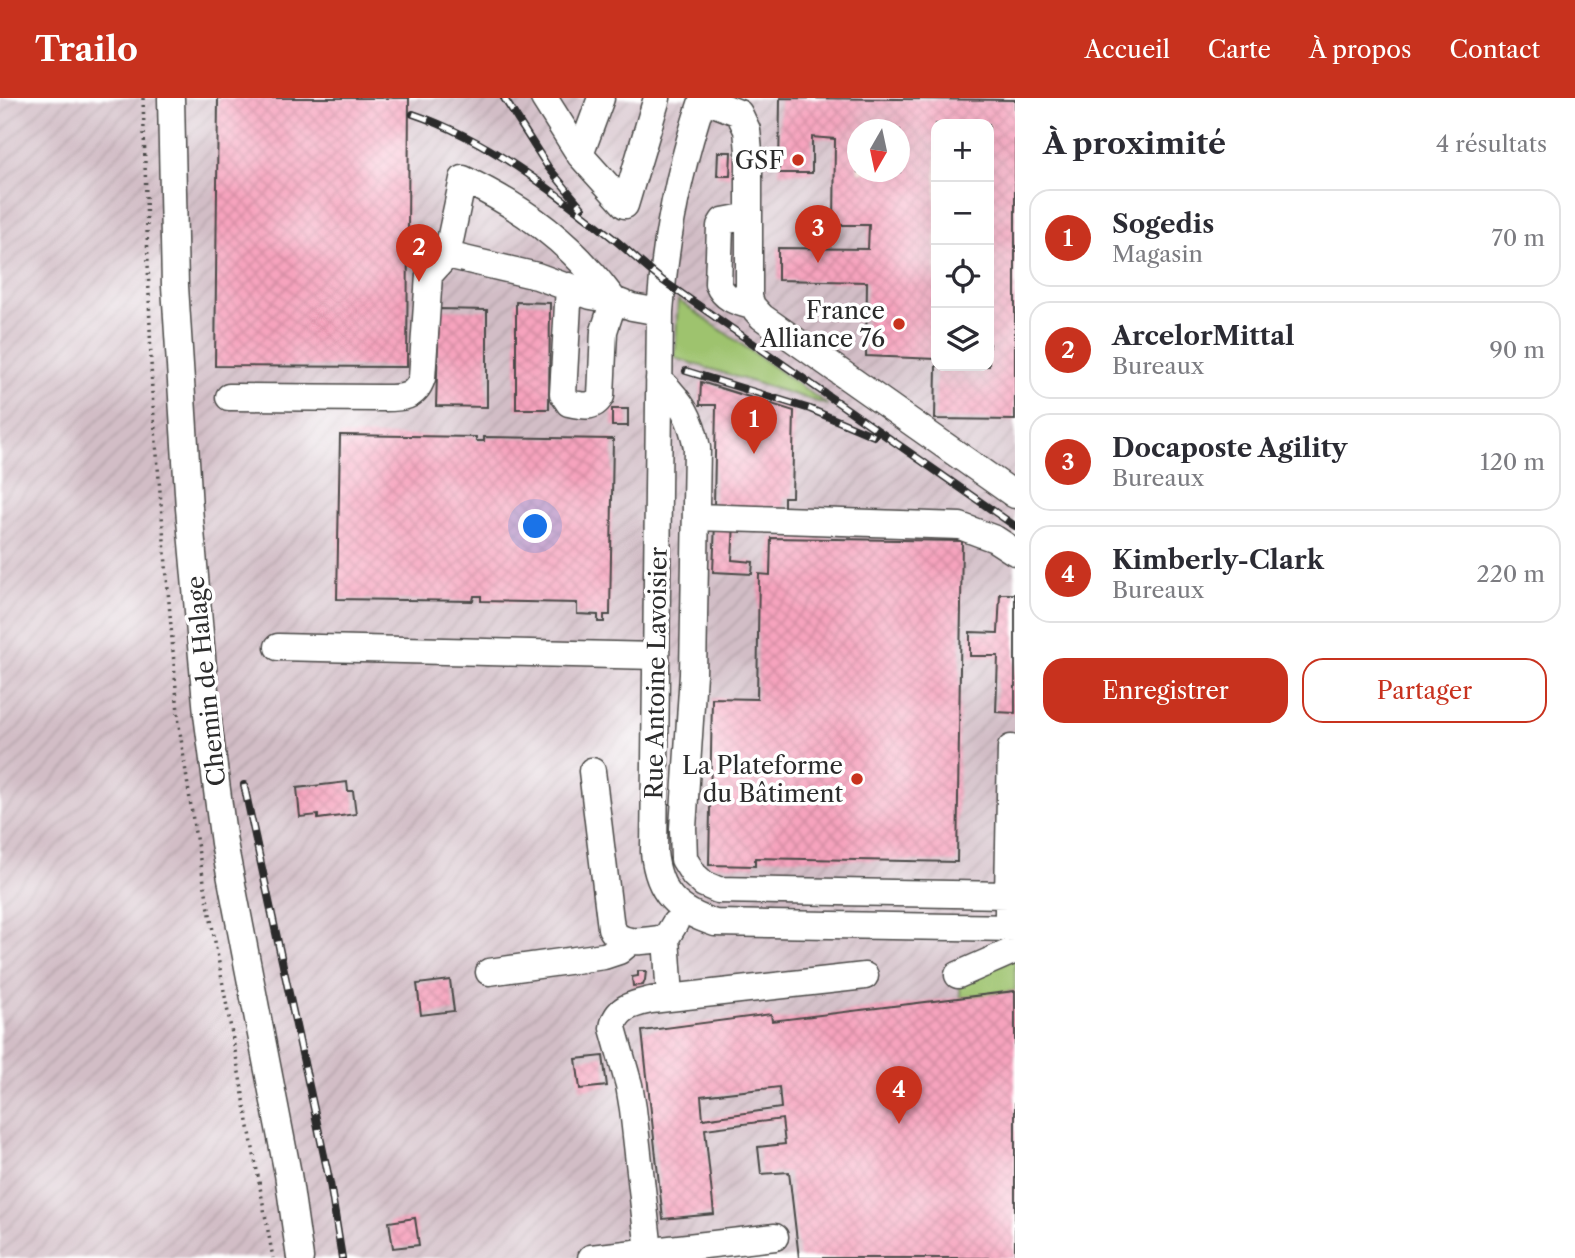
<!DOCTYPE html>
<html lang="fr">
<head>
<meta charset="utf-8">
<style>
  body { margin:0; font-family:"Libre Caslon Text",serif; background:#f7f7f7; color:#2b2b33 }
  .controls { position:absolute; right:21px; top:21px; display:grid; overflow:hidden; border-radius:14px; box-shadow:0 7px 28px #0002 }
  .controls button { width:63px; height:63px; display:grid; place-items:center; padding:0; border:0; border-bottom:2px solid #e1e1e2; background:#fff; color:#2b2b33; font:35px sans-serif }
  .compass { position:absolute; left:847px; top:21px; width:63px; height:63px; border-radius:50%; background:#fff; box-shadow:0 7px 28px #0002; rotate:189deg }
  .you { position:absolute; left:536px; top:429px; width:24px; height:24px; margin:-18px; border:5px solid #fff; border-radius:50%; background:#1a73e8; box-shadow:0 0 0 10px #1a73e833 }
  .badge { display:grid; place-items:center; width:46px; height:46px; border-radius:50%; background:#c8321e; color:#fff; font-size:23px; font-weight:700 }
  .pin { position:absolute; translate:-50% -58px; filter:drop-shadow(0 2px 4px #0008) }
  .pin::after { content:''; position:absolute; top:37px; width:24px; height:21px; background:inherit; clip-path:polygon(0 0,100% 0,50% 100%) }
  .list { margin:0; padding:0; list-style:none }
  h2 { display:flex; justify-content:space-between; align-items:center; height:91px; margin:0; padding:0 28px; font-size:30px }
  h2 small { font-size:23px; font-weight:400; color:#7c7c81 }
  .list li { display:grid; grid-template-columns:46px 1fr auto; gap:21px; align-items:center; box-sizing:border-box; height:98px; margin:0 14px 14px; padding:0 14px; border:2px solid #e1e1e2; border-radius:21px }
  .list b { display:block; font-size:26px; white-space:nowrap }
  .list p { margin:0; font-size:23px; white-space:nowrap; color:#7c7c81 }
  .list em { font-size:23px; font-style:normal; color:#7c7c81 }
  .actions { display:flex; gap:14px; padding:21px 28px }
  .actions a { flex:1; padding:16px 0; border:2px solid #c8321e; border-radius:21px; text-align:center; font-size:24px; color:#c8321e }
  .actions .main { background:#c8321e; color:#fff }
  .icon { flex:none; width:38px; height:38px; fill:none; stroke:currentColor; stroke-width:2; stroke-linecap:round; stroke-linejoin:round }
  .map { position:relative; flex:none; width:1015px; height:1160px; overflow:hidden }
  header { display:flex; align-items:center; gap:42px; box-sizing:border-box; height:98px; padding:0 35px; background:#c8321e; color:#fff }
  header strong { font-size:33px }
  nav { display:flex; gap:38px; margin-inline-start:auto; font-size:24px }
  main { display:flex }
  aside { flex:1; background:#fff }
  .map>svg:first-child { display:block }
</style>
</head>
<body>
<header>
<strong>Trailo</strong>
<nav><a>Accueil</a><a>Carte</a><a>À propos</a><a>Contact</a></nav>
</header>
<main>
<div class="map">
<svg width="1015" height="1160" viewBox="0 0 1015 1160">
  <defs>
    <pattern id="industrial-furrows" width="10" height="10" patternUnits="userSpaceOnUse" patternTransform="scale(1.75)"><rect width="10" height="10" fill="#d2bdc6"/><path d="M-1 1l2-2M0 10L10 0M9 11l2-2" fill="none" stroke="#b4a3aa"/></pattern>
    <pattern id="building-cross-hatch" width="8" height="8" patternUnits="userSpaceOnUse" patternTransform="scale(1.75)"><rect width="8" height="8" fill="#f6a3bd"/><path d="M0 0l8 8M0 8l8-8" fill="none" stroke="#d38ca3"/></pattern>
  </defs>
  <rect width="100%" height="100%" fill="#fff"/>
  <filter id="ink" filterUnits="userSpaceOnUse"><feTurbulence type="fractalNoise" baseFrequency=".0143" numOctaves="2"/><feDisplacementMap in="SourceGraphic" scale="14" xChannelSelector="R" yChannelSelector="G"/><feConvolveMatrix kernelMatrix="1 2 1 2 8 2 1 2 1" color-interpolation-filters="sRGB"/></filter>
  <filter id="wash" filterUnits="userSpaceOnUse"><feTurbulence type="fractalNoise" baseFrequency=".00686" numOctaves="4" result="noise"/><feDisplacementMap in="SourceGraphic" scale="28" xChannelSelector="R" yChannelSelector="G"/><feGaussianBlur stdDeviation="1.57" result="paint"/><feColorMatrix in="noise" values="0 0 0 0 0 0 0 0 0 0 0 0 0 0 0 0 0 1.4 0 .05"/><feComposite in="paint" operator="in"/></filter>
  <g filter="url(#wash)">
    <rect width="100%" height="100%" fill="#f9eddd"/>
    <path fill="url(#industrial-furrows)" fill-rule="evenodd" d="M0,0H1015V1160H0ZM936,26H989V268H936ZM858,32H900V74H858Z"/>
    <path fill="#9ec36e" stroke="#64774c" stroke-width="2" d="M678,202L828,307L675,260Z
      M1015,860V893L961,900L959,885Z"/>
    <g id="blocks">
      <path fill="url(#building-cross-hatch)" fill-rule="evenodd" d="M218,0H409L407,269L215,268Z
        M780,0L1015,2V322L935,321L936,268H989V26H936V261L866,258L867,184L778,182V150L868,151L869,127H834L835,41L812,39V75H779ZM858,32H900V74H858Z
        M718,54H731L730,78H717Z
        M516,204L550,205L549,311H516Z
        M439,211L487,212V309L436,308Z
        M701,284L794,313L792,399H784V409L714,407L716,307H700Z
        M612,311H628V328H612Z
        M340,337L476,339V343H484V339L613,341L610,517H604V524H598V517L577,516V505L481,503V498H474L473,503L337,501Z
        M715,424L734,425L732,462L753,464L752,476L713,474Z
        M771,440L962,443L957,764L755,760V768L709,767L712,600L757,601L759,476L770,477Z
        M1000,496H1015V615L996,614L998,558H970V534L998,535Z
        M347,684L348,693H353L356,716L318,721V717L300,719L297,690Z
        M638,873H646L645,882L643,887L633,888L632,879L638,878Z
        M450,882L454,913L421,917L417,886Z
        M1015,893V1160H799L789,1074L761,1076L758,1049L785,1046L782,1021L705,1031L714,1116L663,1121L642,933L771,916L772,923ZM779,989L781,1010L703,1021L701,998Z
        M603,958L607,988L580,991L576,961Z
        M415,1120L419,1147L393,1150L389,1124Z"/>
    </g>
  </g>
  <g filter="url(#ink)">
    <use href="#blocks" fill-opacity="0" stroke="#4a4846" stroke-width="2"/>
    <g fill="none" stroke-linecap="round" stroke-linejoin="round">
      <defs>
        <path id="minor" d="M171,0L175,188L189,410L207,616L224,745L288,1076L300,1160
          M544,0L580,57L625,107L657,0
          M703,0C679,71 665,139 660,214L654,754C658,795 677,813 715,825L1015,830
          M703,1L739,15L747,32L749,53V199L752,208L762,219L1015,397
          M580,57L601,0
          M463,81C510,103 555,133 590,173C599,182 606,193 614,202L591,198L537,178L447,157Z
          M749,118L723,123L720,128L718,186C724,201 737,204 752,208
          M569,188L563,296L569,305C582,308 594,311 601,298L604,233L614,202L632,209L660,214
          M659,281C682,305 691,318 697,350L693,576L683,730L684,761L694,777L704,786L718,792L1008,797V830
          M229,299L381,300C401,300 415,301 422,280L429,177L447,157
          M696,419L960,428L995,441L1015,454
          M278,549L656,558
          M592,673L611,830C621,850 647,842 666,840
          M1008,797L1011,650
          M489,874L604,858L619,853L631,843
          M958,877L1015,852
          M670,899L666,840L675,825
          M649,1153L633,1011L629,987L613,930C616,909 634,906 651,902L865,878
          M591,1160L775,1139"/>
      </defs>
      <use href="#minor" stroke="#4a4846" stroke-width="29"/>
      <path stroke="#4a4846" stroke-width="3.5" stroke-dasharray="2 5" stroke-linecap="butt" d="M143,0L152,295L179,627L194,729L273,1160"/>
      <use href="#minor" stroke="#fff" stroke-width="26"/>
      <defs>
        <path id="rail" d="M504,0L548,69L582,110
          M413,16C487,41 548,89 609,137C627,151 643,168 662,182L1015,428
          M686,273L810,311L874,338
          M244,687L330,1085L342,1160"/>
      </defs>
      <use href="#rail" stroke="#2b2b2b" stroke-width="8"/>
      <use href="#rail" stroke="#fff" stroke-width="5" stroke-dasharray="16" stroke-linecap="butt"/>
    </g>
  </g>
  <g fill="#c8321e" stroke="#fff" stroke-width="2.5">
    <circle cx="798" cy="62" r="7"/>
    <circle cx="899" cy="226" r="7"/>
    <circle cx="857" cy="681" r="7"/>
  </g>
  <g text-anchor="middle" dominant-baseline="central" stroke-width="7" stroke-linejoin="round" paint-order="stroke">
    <g font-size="24" fill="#2b2b2b" stroke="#fff" text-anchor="end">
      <text x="784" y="62">GSF</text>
      <text x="885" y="212">France<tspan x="885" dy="28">Alliance 76</tspan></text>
      <text x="843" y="667">La Plateforme<tspan x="843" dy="28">du Bâtiment</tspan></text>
    </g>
    <g font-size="24" fill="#2b2b2b" stroke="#fff">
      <text transform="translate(656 575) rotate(-89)">Rue Antoine Lavoisier</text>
      <text transform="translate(206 583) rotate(-96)">Chemin de Halage</text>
    </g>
  </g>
</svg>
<div class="controls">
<button>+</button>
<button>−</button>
<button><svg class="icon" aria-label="locate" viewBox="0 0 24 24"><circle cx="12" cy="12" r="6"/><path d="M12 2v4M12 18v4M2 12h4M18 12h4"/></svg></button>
<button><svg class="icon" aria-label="layers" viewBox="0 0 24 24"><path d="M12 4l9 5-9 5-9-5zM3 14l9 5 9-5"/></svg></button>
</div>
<svg class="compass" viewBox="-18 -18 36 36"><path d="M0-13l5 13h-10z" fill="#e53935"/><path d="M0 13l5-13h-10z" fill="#7c7c81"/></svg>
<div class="you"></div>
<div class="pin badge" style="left:754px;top:356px">1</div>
<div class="pin badge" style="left:419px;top:184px">2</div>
<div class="pin badge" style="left:818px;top:165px">3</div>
<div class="pin badge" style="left:899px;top:1026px">4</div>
</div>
<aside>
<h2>À proximité<small>4 résultats</small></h2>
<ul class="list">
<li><span class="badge">1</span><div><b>Sogedis</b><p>Magasin</p></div><em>70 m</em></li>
<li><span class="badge">2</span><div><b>ArcelorMittal</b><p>Bureaux</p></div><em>90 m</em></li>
<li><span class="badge">3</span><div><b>Docaposte Agility</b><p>Bureaux</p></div><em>120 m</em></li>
<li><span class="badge">4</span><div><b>Kimberly-Clark</b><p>Bureaux</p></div><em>220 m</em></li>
</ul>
<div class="actions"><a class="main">Enregistrer</a><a>Partager</a></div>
</aside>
</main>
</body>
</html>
